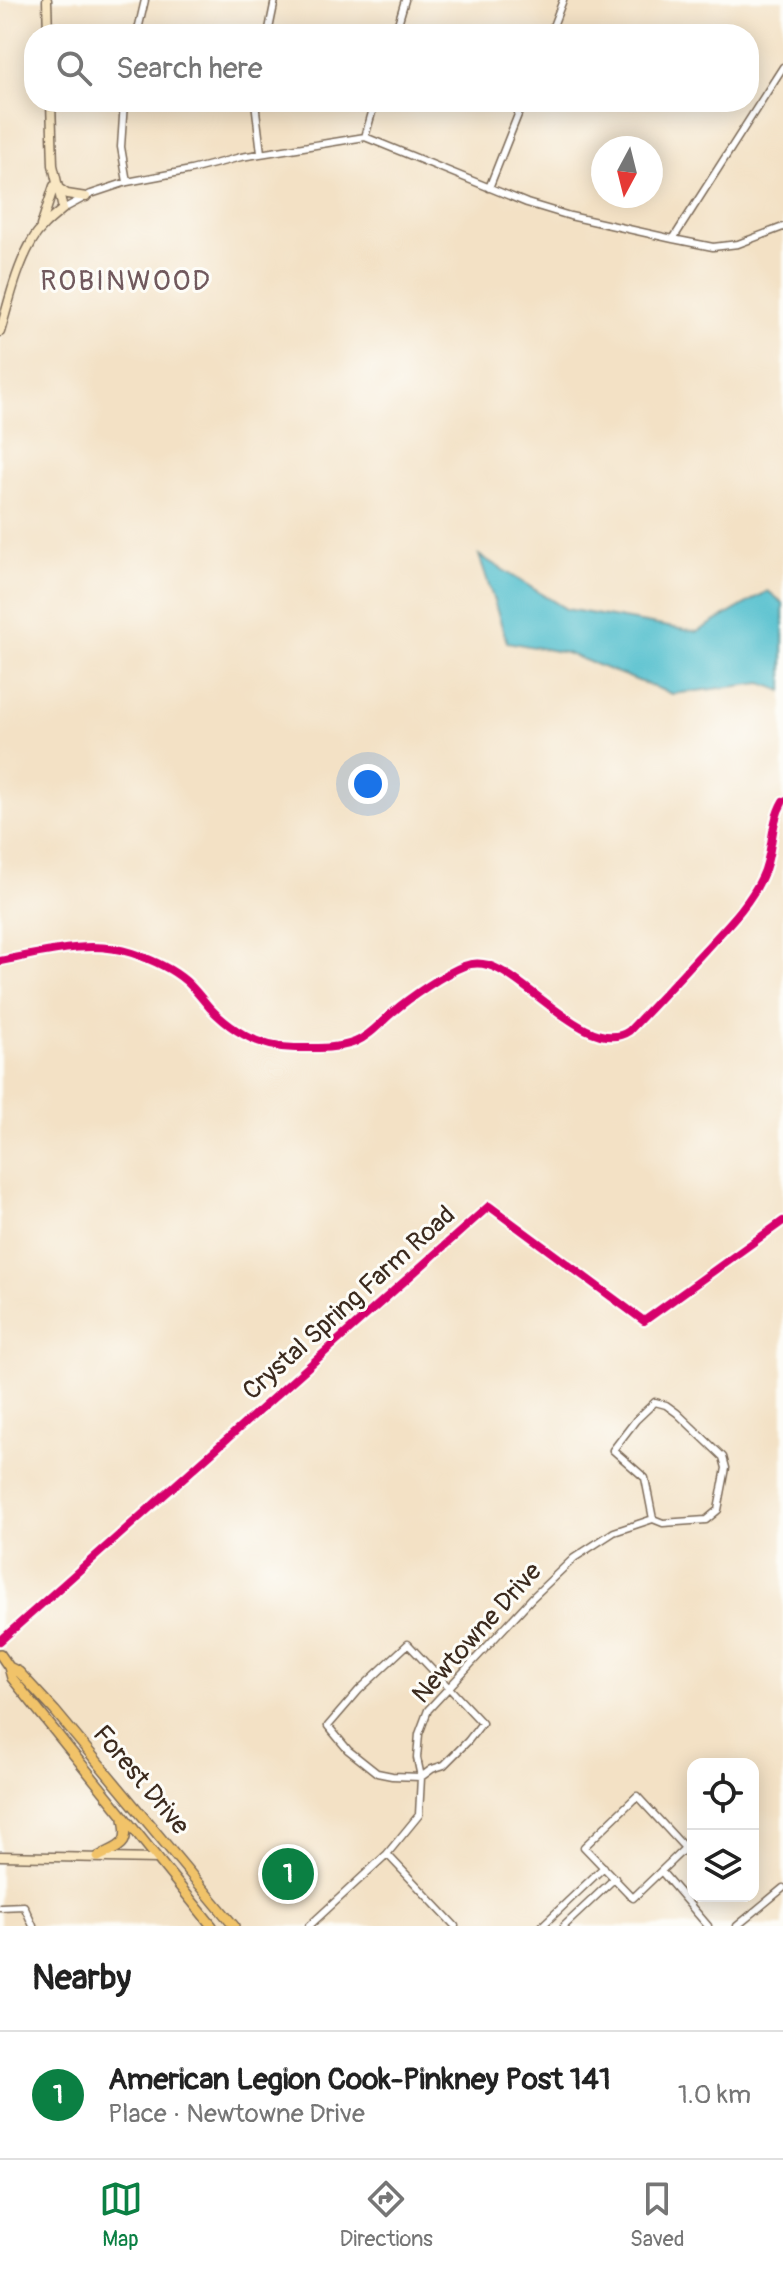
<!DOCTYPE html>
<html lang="en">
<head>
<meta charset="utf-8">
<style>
  body { margin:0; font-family:Pangolin,sans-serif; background:#f6f6f6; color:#222 }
  .controls { position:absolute; right:24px; bottom:24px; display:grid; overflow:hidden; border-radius:16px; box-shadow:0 4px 20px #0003 }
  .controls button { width:72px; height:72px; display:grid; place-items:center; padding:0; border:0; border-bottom:2px solid #e0e0e0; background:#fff; color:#222; font:40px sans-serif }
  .compass { position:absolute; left:591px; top:136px; width:72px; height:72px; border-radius:50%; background:#fff; box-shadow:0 4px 20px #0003; rotate:187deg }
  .you { position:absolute; left:368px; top:784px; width:28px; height:28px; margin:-20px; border:6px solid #fff; border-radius:50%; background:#1a73e8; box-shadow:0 0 0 12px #1a73e833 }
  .badge { display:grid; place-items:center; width:52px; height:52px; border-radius:50%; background:#0b8043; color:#fff; font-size:26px; font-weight:700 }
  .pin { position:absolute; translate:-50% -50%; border:4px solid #fff; box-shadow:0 2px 8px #0006 }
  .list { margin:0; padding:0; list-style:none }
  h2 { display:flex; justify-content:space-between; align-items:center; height:104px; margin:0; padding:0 32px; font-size:34px }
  h2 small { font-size:26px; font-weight:400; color:#767676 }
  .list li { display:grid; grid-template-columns:52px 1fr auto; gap:24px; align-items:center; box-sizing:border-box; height:128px; padding:0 32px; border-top:2px solid #e0e0e0 }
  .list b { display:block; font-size:30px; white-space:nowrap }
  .list p { margin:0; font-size:26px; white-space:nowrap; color:#767676 }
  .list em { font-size:26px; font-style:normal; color:#767676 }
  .icon { flex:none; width:44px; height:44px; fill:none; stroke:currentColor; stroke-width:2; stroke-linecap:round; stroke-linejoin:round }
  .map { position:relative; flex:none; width:783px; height:1926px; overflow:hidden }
  .search { position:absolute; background:#fff; box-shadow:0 4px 20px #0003; left:24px; right:24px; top:24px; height:88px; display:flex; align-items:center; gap:20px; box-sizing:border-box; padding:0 28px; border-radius:32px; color:#767676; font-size:30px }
  .sheet { height:232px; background:#fff }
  nav { display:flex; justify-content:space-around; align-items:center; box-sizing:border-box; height:112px; border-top:2px solid #e0e0e0; background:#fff; font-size:22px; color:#767676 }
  nav a { display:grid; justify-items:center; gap:4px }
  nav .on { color:#0b8043 }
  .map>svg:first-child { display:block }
</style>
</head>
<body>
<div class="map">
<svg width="783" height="1926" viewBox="0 0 783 1926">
  <rect width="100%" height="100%" fill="#fdfcf7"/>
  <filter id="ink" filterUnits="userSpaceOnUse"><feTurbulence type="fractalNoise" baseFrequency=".0125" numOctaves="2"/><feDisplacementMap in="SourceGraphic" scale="16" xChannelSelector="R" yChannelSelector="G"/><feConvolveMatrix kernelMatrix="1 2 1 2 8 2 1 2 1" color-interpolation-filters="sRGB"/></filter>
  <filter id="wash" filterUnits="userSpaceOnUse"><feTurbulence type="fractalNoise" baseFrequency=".006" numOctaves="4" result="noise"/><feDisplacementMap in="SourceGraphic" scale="32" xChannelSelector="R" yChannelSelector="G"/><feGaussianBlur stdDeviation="1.8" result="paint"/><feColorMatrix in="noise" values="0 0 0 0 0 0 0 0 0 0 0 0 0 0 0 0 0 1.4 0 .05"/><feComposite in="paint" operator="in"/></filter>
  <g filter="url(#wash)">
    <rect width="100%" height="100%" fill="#f3e1c5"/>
    <path fill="#53bfce" stroke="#477476" stroke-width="2" d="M479,555L566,609L697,632L768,591L783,603V691L762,683L672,694L566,653L507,642Z"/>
  </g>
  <g filter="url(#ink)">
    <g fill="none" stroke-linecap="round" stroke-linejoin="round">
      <defs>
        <path id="street" d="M137,34L145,0
          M268,34L275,0
          M395,34L405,0
          M550,34L563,0
          M124,102L121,147L127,182
          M255,102L261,153
          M365,137L375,102
          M489,188L523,102
          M63,209L91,194L127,182L191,170L241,157L365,137L527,203L570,216L673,239L713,247L738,244L783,227
          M673,239L783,67
          M0,961C43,953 89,939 132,953C150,959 171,968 186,981C195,989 202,999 210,1008C233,1032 261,1048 295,1048C313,1048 338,1049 355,1042C370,1036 381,1022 393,1012C409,998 445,973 464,966C472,963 480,963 488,965C527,976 590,1058 629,1031C655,1004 680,977 705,950C726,927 749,905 762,877C774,853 769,825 783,801
          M0,1641L489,1206L644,1321L783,1221
          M408,1644L482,1723L468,1741L444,1765L432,1769L421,1777L392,1776L377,1773L348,1750L328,1726L359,1690Z
          M637,1796L685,1848L633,1898L584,1847Z
          M387,1854L455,1926
          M661,1871L708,1926
          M0,1907L24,1906L33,1926
          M309,1926L387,1854L419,1815L421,1777L417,1758L419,1734L428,1710L532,1598L574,1558L614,1532L653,1519L663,1523L706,1520L718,1510L726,1468L723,1457L677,1413L666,1405L655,1402L636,1420L613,1450L645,1478L653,1519
          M542,1926L604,1867
          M564,1926L615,1878
          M737,1926L783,1888"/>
        <path id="secondary" d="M47,0L48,34
          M57,187L67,194L86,197
          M41,226L54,186
          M0,332C9,302 16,269 32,241C39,228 51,219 63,209L53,165L51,102
          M0,1856L158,1859"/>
        <path id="primary" d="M0,1654L9,1667L12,1678L212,1926
          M9,1667L19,1672L55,1711L234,1926
          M98,1857C120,1845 130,1847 124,1819"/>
      </defs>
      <use href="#street" stroke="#7b6a58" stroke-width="9"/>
      <use href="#secondary" stroke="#7b6a58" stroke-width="11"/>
      <use href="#primary" stroke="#7b6a58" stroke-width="12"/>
      <use href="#street" stroke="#fff" stroke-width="6"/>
      <use href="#secondary" stroke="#f9e7c3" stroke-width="8"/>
      <use href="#primary" stroke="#f1c369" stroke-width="9"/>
      <defs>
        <path id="cycleway" d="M0,961C43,953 89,939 132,953C150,959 171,968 186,981C195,989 202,999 210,1008C233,1032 261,1048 295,1048C313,1048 338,1049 355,1042C370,1036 381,1022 393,1012C409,998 445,973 464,966C472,963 480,963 488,965C527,976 590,1058 629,1031C655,1004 680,977 705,950C726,927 749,905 762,877C774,853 769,825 783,801
          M0,1641L489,1206L644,1321L783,1221"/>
      </defs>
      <use href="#cycleway" stroke="#fdfcf7" stroke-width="13"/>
      <use href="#cycleway" stroke="#d6006c" stroke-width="8"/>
    </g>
  </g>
  <g text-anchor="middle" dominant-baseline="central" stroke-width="6" stroke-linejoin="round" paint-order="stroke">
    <g font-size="26" fill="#3b2a1e" stroke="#fdfcf7">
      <text transform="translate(349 1303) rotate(-42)">Crystal Spring Farm Road</text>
      <text transform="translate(477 1633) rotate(-48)">Newtowne Drive</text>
      <text transform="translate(141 1780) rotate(50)">Forest Drive</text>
    </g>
    <g font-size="28" letter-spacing="2" fill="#71595d" stroke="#fdfcf7">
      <text x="126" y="281">ROBINWOOD</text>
    </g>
  </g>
</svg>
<div class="controls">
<button><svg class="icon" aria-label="locate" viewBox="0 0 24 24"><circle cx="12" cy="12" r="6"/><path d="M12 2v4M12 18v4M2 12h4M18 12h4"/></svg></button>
<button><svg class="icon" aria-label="layers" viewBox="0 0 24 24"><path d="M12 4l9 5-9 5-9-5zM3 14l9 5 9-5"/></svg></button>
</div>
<svg class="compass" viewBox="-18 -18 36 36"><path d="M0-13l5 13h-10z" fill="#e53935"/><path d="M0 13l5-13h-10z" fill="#767676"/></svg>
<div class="you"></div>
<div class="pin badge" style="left:288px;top:1874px">1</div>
<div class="search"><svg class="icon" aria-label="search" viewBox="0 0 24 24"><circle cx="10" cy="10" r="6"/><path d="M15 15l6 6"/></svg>Search here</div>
</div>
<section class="sheet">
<h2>Nearby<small></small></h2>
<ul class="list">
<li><span class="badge">1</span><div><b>American Legion Cook-Pinkney Post 141</b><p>Place · Newtowne Drive</p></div><em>1.0 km</em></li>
</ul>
</section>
<nav>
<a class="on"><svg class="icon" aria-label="map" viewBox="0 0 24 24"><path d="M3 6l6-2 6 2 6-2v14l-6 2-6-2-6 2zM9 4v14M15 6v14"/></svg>Map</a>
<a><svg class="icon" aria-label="directions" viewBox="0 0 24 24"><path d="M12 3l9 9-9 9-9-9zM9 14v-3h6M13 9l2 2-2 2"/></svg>Directions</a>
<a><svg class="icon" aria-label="saved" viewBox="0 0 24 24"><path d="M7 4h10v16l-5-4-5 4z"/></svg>Saved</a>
</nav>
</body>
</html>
